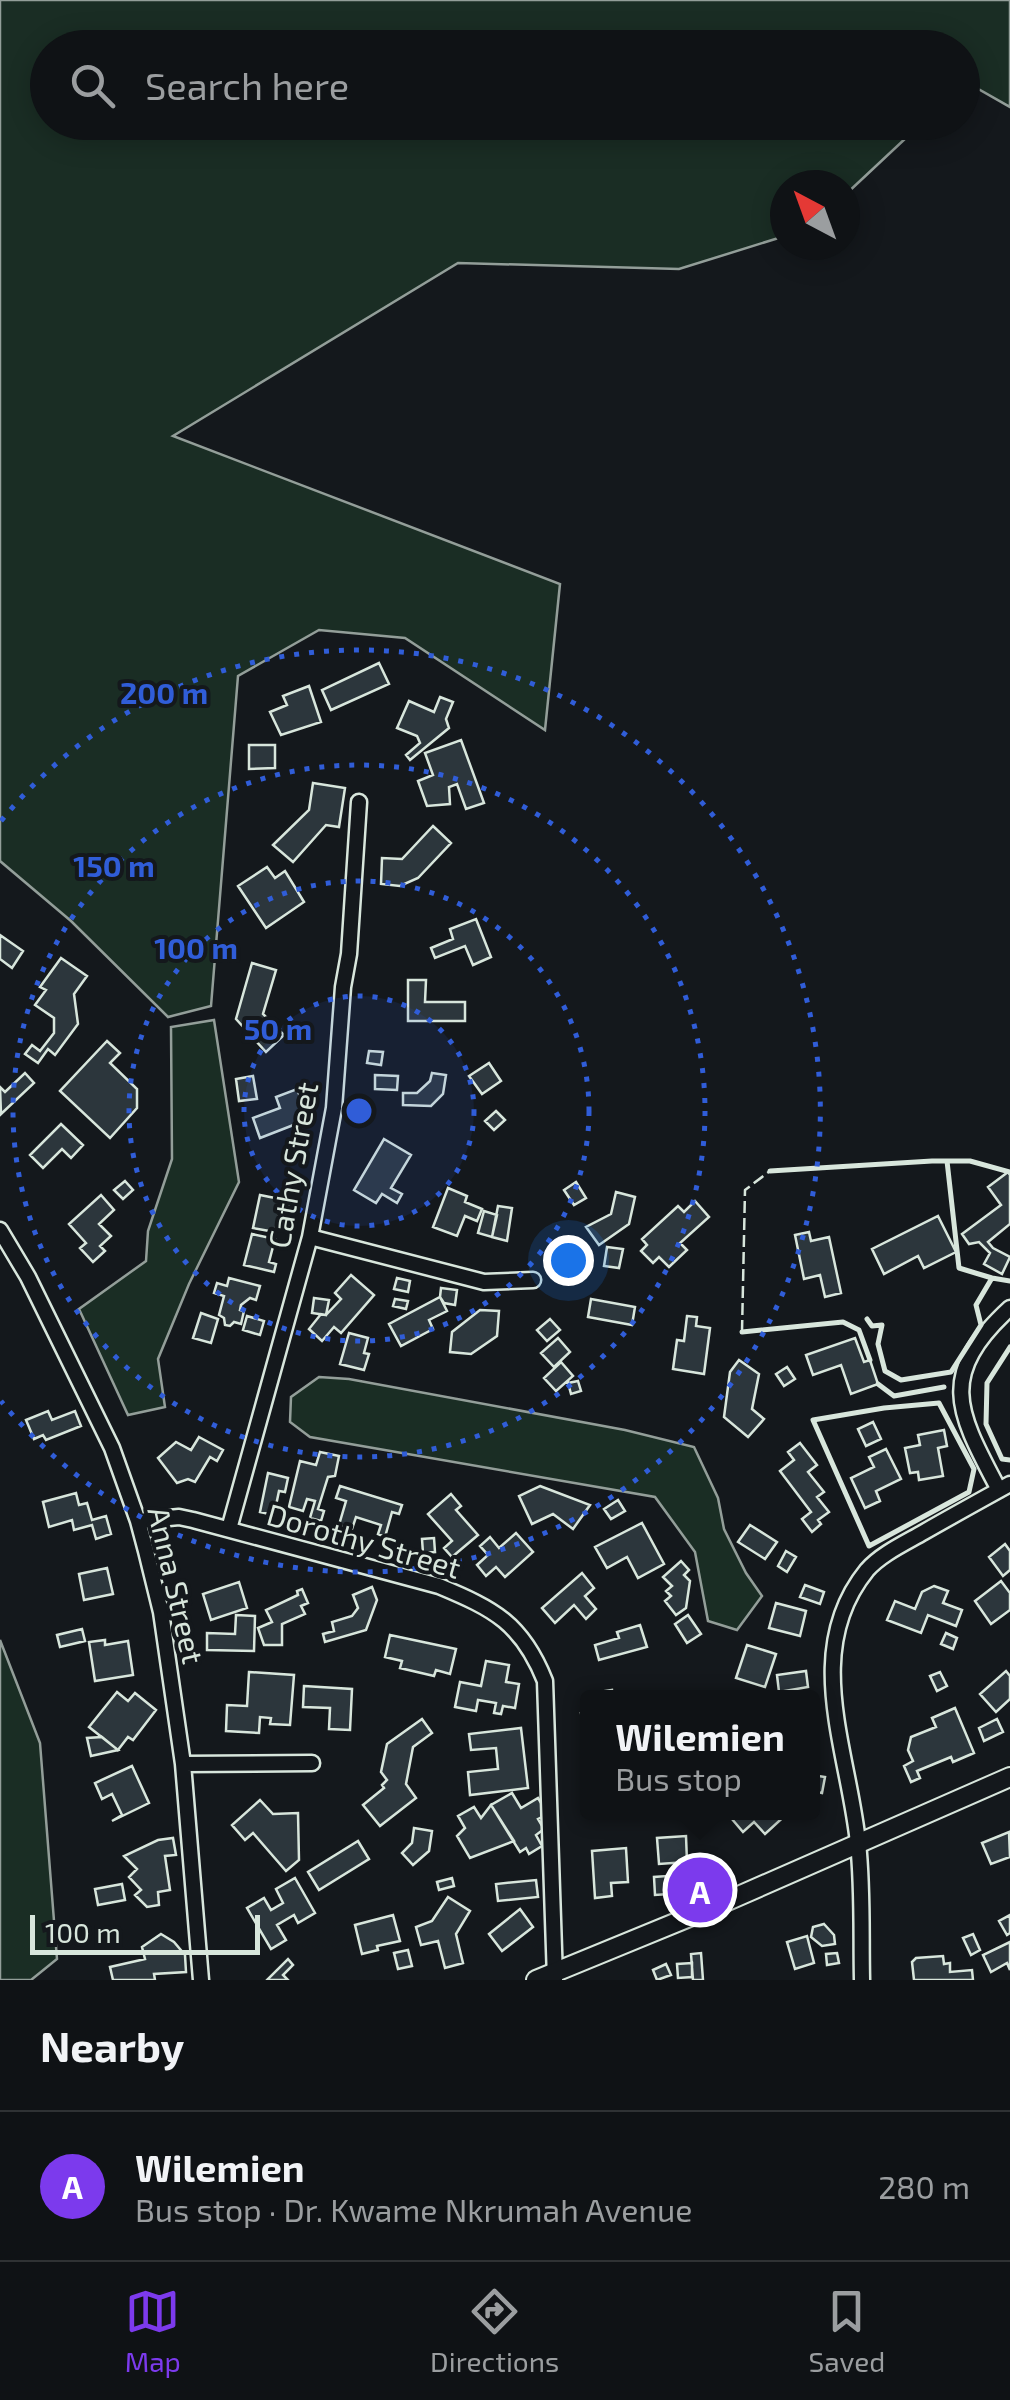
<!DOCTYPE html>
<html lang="en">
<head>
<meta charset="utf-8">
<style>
  body { margin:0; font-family:"Exo 2",sans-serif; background:#181b1e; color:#f1f3f6 }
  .compass { position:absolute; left:770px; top:170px; width:90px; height:90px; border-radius:50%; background:#0f1215; box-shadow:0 5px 25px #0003; rotate:319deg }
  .scale { position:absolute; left:30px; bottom:25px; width:230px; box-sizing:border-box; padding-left:10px; border:5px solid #d8e6dc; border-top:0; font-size:28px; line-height:35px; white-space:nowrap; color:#d8e6dc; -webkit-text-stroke:8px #14181c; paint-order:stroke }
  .you { position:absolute; left:568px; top:1260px; width:35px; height:35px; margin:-25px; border:8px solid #fff; border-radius:50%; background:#1a73e8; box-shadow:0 0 0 15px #1a73e833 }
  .badge { display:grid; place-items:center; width:65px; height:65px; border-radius:50%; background:#7c3aed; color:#fff; font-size:32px; font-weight:700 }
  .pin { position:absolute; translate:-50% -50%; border:5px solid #fff; box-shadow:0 2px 10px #0006 }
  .popup { position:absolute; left:580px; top:1690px; width:240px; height:130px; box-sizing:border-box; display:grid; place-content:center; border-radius:10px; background:#0f1215; filter:drop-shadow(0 2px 8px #0005); font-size:32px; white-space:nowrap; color:#9b9ea0 }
  .popup b { font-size:38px; color:#f1f3f6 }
  .popup::after { content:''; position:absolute; left:50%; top:100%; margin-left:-20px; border:20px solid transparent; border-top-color:#0f1215 }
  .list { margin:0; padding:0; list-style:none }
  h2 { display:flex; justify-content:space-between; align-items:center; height:130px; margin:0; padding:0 40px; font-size:42px }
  h2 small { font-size:32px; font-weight:400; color:#9b9ea0 }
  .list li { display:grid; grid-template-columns:65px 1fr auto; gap:30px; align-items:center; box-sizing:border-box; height:150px; padding:0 40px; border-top:2px solid #2f3234 }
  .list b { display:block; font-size:38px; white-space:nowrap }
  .list p { margin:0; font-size:32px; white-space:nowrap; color:#9b9ea0 }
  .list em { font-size:32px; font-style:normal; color:#9b9ea0 }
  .icon { flex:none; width:55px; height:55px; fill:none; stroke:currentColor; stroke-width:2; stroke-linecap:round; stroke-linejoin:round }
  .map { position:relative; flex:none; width:1010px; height:1980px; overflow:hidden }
  .search { position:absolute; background:#0f1215; box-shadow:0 5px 25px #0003; left:30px; right:30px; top:30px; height:110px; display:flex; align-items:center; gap:25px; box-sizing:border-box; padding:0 35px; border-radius:55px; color:#9b9ea0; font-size:38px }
  .sheet { height:280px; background:#0f1215 }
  nav { display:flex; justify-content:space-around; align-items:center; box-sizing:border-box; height:140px; border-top:2px solid #2f3234; background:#0f1215; font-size:28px; color:#9b9ea0 }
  nav a { display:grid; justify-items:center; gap:5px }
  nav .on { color:#7c3aed }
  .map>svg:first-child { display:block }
</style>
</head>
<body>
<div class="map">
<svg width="1010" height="1980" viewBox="0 0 1010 1980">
  <rect width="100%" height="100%" fill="#14181c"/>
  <path fill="#1a2d24" stroke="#939e99" stroke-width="2.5" d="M0,0H1010V107L966,82L963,85L962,48H48V122L922,123L845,195V185H785V236L679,269L458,263L173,436L560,584L545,730L405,638L319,630L238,676L211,1006L168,1017L71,921L0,861Z
    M214,1020L239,1182L189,1284L158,1359L165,1407L128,1415L79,1309L146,1261L148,1231L172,1159L171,1027Z
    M319,1377L349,1379L625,1430L694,1447L718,1498L724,1529L746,1573L762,1596L737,1630L708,1621L695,1552L655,1497L310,1437L290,1422L291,1397Z
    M0,1640L40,1743L57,1959L31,1980H0Z"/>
  <path fill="#2c363c" stroke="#d8e6dc" stroke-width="2.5" d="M379,663L389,684L331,710L322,690Z
    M309,686L321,722L281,735L270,712L287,705L283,696Z
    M440,697L453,702L446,719L449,728L410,760L406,755L420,743L417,736L397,728L409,701L434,712Z
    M461,740L484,803L466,809L457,784L449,787L450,804L427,806L418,781L433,775L425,753Z
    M249,745H275V768L249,769Z
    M313,783L345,788L339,827L326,825L293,862L273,845L309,810Z
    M433,826L451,843L418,878L400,886L381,884L382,858L402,859Z
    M267,867L275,878L285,871L304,902L266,928L238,886Z
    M476,919L491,957L473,965L465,946L435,958L431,948L453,939L450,929Z
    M0,935L23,951L12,968L0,959Z
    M61,958L87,976L74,994L78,1024L55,1055L48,1049L38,1063L25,1054L32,1045L40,1051L54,1033V1018L35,1005L46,990L40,987Z
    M252,963L276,970L263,1014L284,1035L266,1052L236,1019Z
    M408,980H426L425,1002H465V1021H408Z
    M107,1041L120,1053L110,1063L137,1089V1108L110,1138L60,1091Z
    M369,1051L383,1052L381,1065L367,1063Z
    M489,1063L501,1081L482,1094L469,1076Z
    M25,1073L34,1083L1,1114L0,1087L5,1092Z
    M432,1073L446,1075L443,1094L431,1106L403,1105V1093H417L430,1081Z
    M375,1075L398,1076L397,1090L375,1089Z
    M253,1076L257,1099L239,1101L236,1079Z
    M297,1089L309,1119L260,1138L253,1118L280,1108L276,1097Z
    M496,1111L505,1120L494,1130L485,1121Z
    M61,1124L83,1145L71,1158L62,1149L43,1168L30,1155Z
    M384,1139L411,1155L391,1188L402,1194L397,1203L382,1194L376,1203L354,1190Z
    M1008,1172L1010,1175V1224L988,1242L993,1248L1010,1257L1002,1274L984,1264L990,1253L979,1242L969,1244L962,1234L1001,1205L988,1187Z
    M125,1181L133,1190L123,1199L114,1190Z
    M576,1182L586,1198L574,1205L564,1190Z
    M448,1188L467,1196L465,1202L482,1209L477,1221L465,1216L457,1236L433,1227Z
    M616,1192L635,1197L629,1224L599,1245L586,1227L611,1214Z
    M101,1195L114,1210L99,1224L111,1236L100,1246L105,1251L93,1262L80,1248L86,1243L69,1224Z
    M260,1195L290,1201L287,1214L279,1213L275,1232L253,1228Z
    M695,1201L709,1217L680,1243L687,1250L669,1267L659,1257L653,1263L641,1251L647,1245L642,1239L678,1206L684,1212Z
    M498,1206L512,1208L507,1241L492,1237Z
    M484,1211L497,1215L492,1237L478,1233Z
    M938,1216L956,1252L924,1268L918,1256L884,1274L872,1249Z
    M809,1232L811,1241L829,1237L841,1293L825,1297L820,1275L804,1279L795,1235Z
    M252,1234L275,1239L269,1262L276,1264L274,1272L244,1265Z
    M607,1247L623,1249L619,1268L604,1266Z
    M351,1275L374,1295L341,1333L334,1327L322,1341L309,1329L321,1314L326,1315L341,1299L335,1293Z
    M229,1278L260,1286L256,1300L250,1298L241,1305L240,1310L244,1311L241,1324L234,1322L230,1326L225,1325L224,1318L219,1315L224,1296L214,1293L217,1283L227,1286Z
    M397,1278L410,1281L408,1292L394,1289Z
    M441,1288L457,1290L455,1305L444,1303L440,1297Z
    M440,1297L447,1311L429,1320L433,1329L401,1346L389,1324Z
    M314,1298L329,1300L326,1315L312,1313Z
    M395,1299L408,1301L406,1309L393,1306Z
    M591,1299L635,1307L632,1325L588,1317Z
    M480,1310L499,1311L497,1336L471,1354L450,1352L452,1332Z
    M201,1313L218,1319L211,1343L193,1338Z
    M247,1316L264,1321L260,1335L243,1330Z
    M687,1316L697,1317L696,1326L710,1328L704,1374L673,1369L677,1340L684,1341Z
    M550,1319L560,1330L547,1341L537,1330Z
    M349,1333L368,1338L364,1353L369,1354L364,1370L340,1364Z
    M558,1338L570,1352L554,1367L541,1353Z
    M855,1338L864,1362L870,1360L878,1384L851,1394L841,1365L813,1375L806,1355Z
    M739,1360L759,1374L752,1409L764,1419L748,1437L724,1417L730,1372Z
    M561,1362L573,1376L556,1391L544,1378Z
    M787,1367L795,1379L784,1386L776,1374Z
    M578,1381L581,1391L571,1394L568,1383Z
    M48,1411L52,1420L75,1411L81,1426L46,1440L43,1435L34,1439L26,1420Z
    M873,1422L881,1439L866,1446L858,1429Z
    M944,1430L947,1446L938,1448L943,1476L919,1480L918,1472L910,1473L905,1448L920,1445L918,1435Z
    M199,1437L223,1450L217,1461L210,1457L195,1482L188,1479L177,1483L158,1458L176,1442L191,1450Z
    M800,1443L817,1465L808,1472L824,1492L817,1497L829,1512L818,1520L821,1524L812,1532L802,1519L811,1512L780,1471L794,1460L788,1452Z
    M886,1449L901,1479L876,1491L880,1501L865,1508L851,1478L874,1467L869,1457Z
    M320,1452L339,1456L335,1476L328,1477L318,1509L324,1511L321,1521L310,1518L315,1501L307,1499L303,1511L289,1507L300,1461L316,1465Z
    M268,1473L288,1478L285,1492L279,1491L274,1515L260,1512Z
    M340,1486L402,1505L399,1514L392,1512L385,1537L378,1534L381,1525L356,1517L352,1529L339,1525L346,1501L336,1498Z
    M540,1486L590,1505L573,1529L553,1514L532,1524L519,1496Z
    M76,1493L79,1505L87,1503L92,1520L106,1516L111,1534L96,1539L92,1525L74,1530L72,1520L49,1527L43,1502Z
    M451,1494L461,1506L456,1510L478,1535L452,1557L444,1548L452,1541L428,1514Z
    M618,1500L625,1511L611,1519L604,1509Z
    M642,1523L664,1564L638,1578L627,1557L607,1568L595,1547Z
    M750,1525L777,1542L765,1559L738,1542Z
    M516,1533L533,1552L505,1577L496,1567L486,1576L477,1565L488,1555L480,1546L490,1537L499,1548Z
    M434,1538L435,1552L423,1553L422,1539Z
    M1005,1544L1010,1551V1570L1003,1576L989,1557Z
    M786,1551L796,1557L787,1572L778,1566Z
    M681,1561L689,1570L684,1575L690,1581L686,1608L676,1615L665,1601L671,1596L666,1591L672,1586L663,1577Z
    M107,1568L113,1594L84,1600L79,1574Z
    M582,1573L594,1588L585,1596L596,1609L586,1619L574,1605L555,1623L542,1608Z
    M1001,1581L1010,1593V1610L991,1624L975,1601Z
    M239,1582L247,1608L211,1620L203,1594Z
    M805,1585L824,1592L820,1604L800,1597Z
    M934,1586L948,1591L943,1603L962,1610L956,1626L928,1615L921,1633L887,1620L895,1601L915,1609L922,1592Z
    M372,1587L377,1600L366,1630L325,1642L323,1634L334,1631L332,1622L352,1616L358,1608L353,1595Z
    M302,1589L308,1603L301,1606L305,1614L282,1624V1645H264L258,1628L272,1622L266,1610L298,1595L297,1591Z
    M776,1603L806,1611L800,1636L769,1628Z
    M236,1615L255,1616L254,1651L207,1650V1633L235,1634Z
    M688,1615L701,1634L687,1643L675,1624Z
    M640,1625L647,1647L599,1660L595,1645L619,1638L617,1632Z
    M82,1629L85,1641L60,1647L57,1635Z
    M946,1633L957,1638L953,1649L941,1644Z
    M390,1635L456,1649L450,1674L436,1670L434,1676L400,1668L402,1661L385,1657Z
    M105,1640V1645L128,1641L133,1675L95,1681L89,1642Z
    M747,1645L776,1654L765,1687L736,1678Z
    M486,1661L509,1665L506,1682L519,1684L515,1708L503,1706L501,1714L494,1713L496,1703L478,1700L476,1711L455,1707L460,1682L481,1686Z
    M806,1671L808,1687L779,1692L777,1675Z
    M1006,1671L1010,1676V1699L996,1712L980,1694Z
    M249,1672L294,1675L290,1725L270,1724L271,1718L260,1717L259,1733L226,1731L227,1705L247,1706Z
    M940,1672L947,1686L937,1691L930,1676Z
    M304,1686L352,1689L350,1730L329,1729L330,1708L303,1707Z
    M612,1690L613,1698H588V1705L586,1694Z
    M117,1692L128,1701L135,1693L156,1710L133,1740L128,1737L118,1750L89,1727Z
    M955,1708L974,1753L953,1762L951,1757L917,1771L920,1778L911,1782L904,1766L913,1761L908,1750L911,1737L936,1727L932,1718Z
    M588,1712V1752H587L581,1713Z
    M422,1719L432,1733L413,1747L406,1784L416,1798L380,1826L363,1805L384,1788L382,1785L387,1780L381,1772L387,1744Z
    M997,1719L1003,1732L984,1741L979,1728Z
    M521,1728L528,1788L470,1795L468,1772L498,1769L496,1748L471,1750L469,1734Z
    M102,1737L118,1750L91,1756L87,1738Z
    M132,1766L149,1803L112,1821L122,1815L112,1794L102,1799L95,1783Z
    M812,1775L825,1777L822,1793L812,1791Z
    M512,1793L521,1808L538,1798L548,1814L538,1819L544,1829L536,1835L542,1846L529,1854L526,1848L520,1852L491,1805Z
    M260,1800L273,1814L298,1813L299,1860L286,1871L253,1833L245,1840L232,1825Z
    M491,1805L514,1841L470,1858L457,1836L465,1828L458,1816L474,1807L481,1818Z
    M726,1812H789L765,1834L754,1822L743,1832Z
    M414,1828L432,1831L429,1851L413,1865L402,1853L412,1843Z
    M1009,1832L1010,1857L991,1864L982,1843Z
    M686,1836L687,1862L659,1864L657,1838Z
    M173,1838L176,1855L165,1856L170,1890L158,1892L159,1905L147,1907L135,1895L141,1890L129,1877L137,1869L124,1856L158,1840Z
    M358,1841L369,1859L319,1890L308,1872Z
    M626,1848L628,1882L611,1883L612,1896L595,1898L592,1851Z
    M667,1876L669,1894L655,1895L654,1877Z
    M295,1878L315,1913L298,1923L294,1915L277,1925L286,1940L271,1949L247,1908L264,1898L271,1910L283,1903L276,1889Z
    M452,1878L454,1886L439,1890L437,1882Z
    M536,1880L538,1897L498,1901L496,1884Z
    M122,1884L125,1900L98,1905L95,1889Z
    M448,1897L470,1911L456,1934L463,1963L445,1968L438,1941L421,1945L416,1927L432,1921Z
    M520,1909L533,1927L502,1951L489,1934Z
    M393,1915L400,1941L377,1946L378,1950L362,1954L355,1925Z
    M1010,1915V1933L1007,1935L999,1921Z
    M824,1924L834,1935L835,1944L822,1946L811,1937L813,1927Z
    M161,1934L174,1942L185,1955L186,1972L154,1974L155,1980H113L110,1967L145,1959L142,1947Z
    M973,1934L980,1950L971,1955L963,1938Z
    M807,1936L814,1963L795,1969L787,1942Z
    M1010,1942V1970L1007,1963L991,1972L983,1955Z
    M408,1950L412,1966L398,1969L394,1953Z
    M701,1953L703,1980H693L691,1954Z
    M837,1953L839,1963L827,1965L826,1954Z
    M943,1956L944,1964L950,1963V1972L972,1970L973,1980H914L912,1962L916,1958Z
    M288,1959L293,1965L283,1975L288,1980H267Z
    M692,1963V1977L678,1978L677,1964Z
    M666,1964L671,1975L657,1980L653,1970Z"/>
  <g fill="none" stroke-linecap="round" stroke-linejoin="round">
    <defs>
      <path id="minor" d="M0,1230L28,1277L112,1448L138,1521L146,1551L161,1612L183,1764L201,1980
        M310,1237L484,1282L533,1280
        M999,1490C958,1412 936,1376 1010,1308
        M138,1521L179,1517L193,1520L439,1586C494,1609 522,1623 545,1681L555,1979
        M229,1529L310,1237L334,1108L343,987L349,954L359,802
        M183,1764L312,1763
        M862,1980C861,1935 863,1888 858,1843C849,1752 801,1651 867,1570C881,1554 905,1543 924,1532C952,1516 981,1500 1010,1484"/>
      <path id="tertiary" d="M536,1980L709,1909L1010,1777"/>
    </defs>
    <use href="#minor" stroke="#d8e6dc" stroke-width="19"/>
    <use href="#tertiary" stroke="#d8e6dc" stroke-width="22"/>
    <use href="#minor" stroke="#14181c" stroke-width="14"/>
    <use href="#tertiary" stroke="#14181c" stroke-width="18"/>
    <path stroke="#d8e6dc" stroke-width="2.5" stroke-dasharray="12 5" stroke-linecap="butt" d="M742,1332L745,1190L770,1171"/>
    <path stroke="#d8e6dc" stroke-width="5" d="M947,1161L959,1268L992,1278L1010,1281
      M770,1171L932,1161H970L1010,1172
      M867,1319L872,1326L882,1325L878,1344L885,1371L901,1380L951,1372L981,1325L976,1305L992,1278
      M742,1332L843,1322L859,1330L870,1360
      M1010,1347L987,1383L986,1424L1002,1459L1010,1460
      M878,1384L894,1396L944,1387
      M939,1403L974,1469L969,1492L869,1546L813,1420L884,1408Z"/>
  </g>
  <circle cx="359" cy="1111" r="115" fill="#305dd8" fill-opacity=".12"/>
  <g fill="none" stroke="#305dd8" stroke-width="5" stroke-dasharray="5 10">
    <circle cx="359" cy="1111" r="115"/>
    <circle cx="359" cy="1111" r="230"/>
    <circle cx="359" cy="1111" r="346"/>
    <path d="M1 821A461 461 0 1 1 1 1401"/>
  </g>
  <g text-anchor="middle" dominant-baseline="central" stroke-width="8" stroke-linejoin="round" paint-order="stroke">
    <g font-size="30" fill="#d8e6dc" stroke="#14181c">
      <text transform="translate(292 1165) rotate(-80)">Cathy Street</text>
      <text transform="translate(364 1540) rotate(16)">Dorothy Street</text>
      <text transform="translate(177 1585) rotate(77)">Anna Street</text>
    </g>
  </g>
  <circle cx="359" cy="1111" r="15" fill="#305dd8" stroke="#14181c" stroke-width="5"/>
  <g font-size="30" text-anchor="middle" font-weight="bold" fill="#305dd8" stroke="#14181c" stroke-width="8" stroke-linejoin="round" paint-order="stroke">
    <text x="164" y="704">200 m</text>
    <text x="114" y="877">150 m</text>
    <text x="196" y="959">100 m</text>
    <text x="278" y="1040">50 m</text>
  </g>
</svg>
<svg class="compass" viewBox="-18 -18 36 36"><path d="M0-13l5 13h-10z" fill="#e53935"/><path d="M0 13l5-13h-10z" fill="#9b9ea0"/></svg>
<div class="scale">100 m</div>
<div class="you"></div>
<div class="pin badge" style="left:700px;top:1890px">A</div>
<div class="popup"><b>Wilemien</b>Bus stop</div>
<div class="search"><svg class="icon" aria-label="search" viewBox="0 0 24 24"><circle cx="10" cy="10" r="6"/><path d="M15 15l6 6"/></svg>Search here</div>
</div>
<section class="sheet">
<h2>Nearby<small></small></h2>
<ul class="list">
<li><span class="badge">A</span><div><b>Wilemien</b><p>Bus stop · Dr. Kwame Nkrumah Avenue</p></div><em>280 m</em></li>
</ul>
</section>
<nav>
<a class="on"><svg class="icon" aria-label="map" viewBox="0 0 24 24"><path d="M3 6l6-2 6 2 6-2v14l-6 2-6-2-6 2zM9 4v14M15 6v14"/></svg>Map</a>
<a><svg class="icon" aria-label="directions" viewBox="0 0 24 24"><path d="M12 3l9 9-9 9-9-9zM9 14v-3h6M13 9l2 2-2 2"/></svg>Directions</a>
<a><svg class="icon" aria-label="saved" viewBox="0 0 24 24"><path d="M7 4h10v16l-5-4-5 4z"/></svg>Saved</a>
</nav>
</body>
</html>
